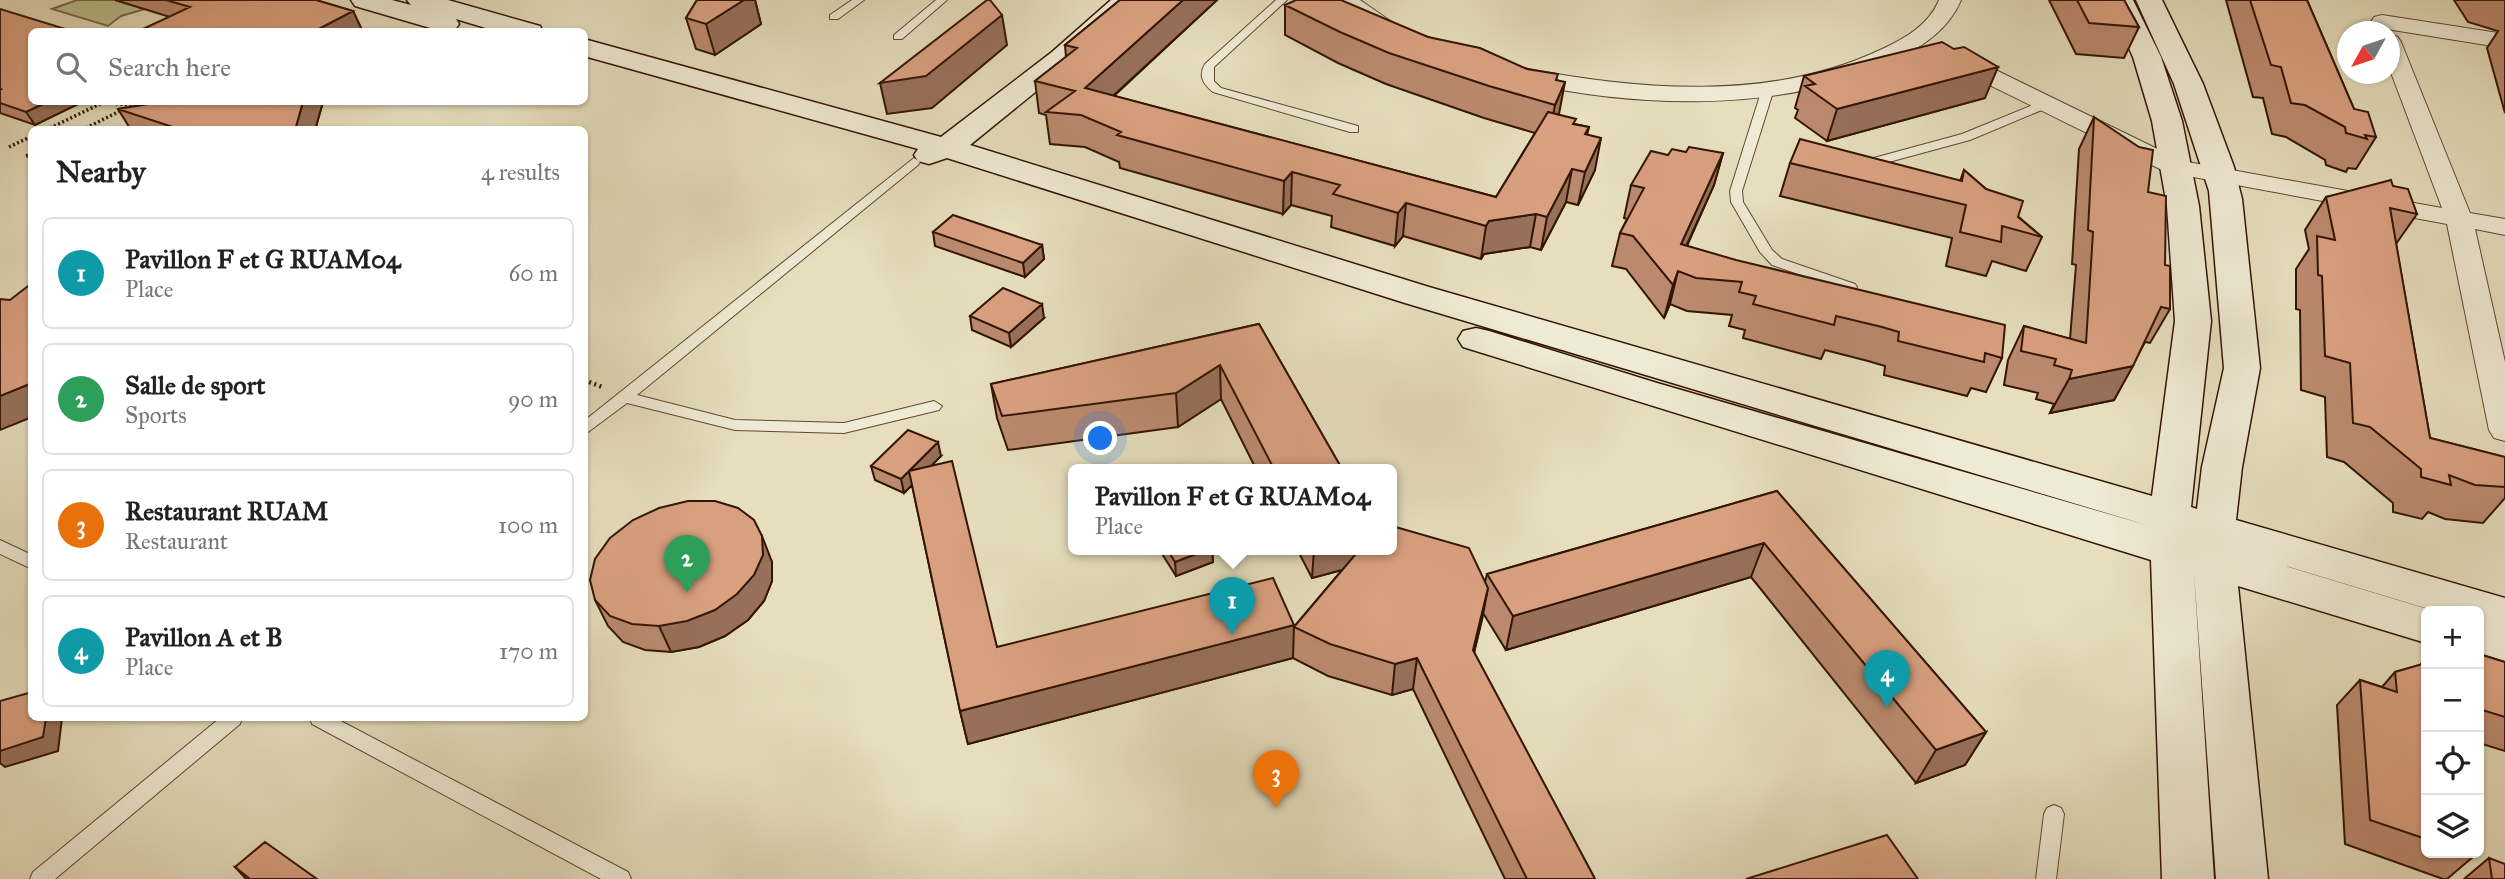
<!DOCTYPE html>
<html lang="en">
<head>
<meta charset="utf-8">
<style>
  body { margin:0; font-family:"IM FELL Great Primer",serif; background:#f2f2f2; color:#222 }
  .controls { position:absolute; right:21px; bottom:21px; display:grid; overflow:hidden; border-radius:10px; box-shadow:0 2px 5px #0004 }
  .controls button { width:63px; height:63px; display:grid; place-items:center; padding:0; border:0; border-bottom:2px solid #e0e0e0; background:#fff; color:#222; font:35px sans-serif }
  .compass { position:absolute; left:2337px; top:21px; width:63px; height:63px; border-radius:50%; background:#fff; box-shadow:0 2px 5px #0004; rotate:230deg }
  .you { position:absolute; left:1101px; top:439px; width:24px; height:24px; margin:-18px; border:5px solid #fff; border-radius:50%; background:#1a73e8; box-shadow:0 0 0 10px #1a73e833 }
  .badge { display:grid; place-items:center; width:46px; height:46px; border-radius:50%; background:#2563eb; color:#fff; font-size:23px; font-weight:700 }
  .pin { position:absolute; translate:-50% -58px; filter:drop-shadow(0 2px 4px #0008) }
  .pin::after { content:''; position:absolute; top:37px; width:24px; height:21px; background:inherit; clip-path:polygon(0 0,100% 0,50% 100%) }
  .popup { position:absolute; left:1068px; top:464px; width:329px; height:91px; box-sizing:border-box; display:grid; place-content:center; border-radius:10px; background:#fff; filter:drop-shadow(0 2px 5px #0005); font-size:23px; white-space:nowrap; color:#767676 }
  .popup b { font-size:26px; color:#222 }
  .popup::after { content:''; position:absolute; left:50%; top:100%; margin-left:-14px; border:14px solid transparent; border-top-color:#fff }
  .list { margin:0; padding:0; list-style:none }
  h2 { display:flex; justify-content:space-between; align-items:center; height:91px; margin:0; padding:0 28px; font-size:30px }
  h2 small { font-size:23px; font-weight:400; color:#767676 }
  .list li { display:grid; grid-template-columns:46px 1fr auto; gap:21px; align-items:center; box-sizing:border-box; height:112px; margin:0 14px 14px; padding:0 14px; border:2px solid #e0e0e0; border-radius:10px }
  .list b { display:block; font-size:26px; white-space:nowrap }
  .list p { margin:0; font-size:23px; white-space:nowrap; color:#767676 }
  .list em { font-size:23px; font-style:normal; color:#767676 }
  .icon { flex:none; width:38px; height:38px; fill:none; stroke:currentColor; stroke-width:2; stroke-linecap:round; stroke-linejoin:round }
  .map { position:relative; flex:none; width:2505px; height:879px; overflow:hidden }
  .search { position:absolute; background:#fff; box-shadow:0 2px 5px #0004; left:28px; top:28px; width:560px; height:77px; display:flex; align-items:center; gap:18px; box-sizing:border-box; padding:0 24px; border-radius:10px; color:#767676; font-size:26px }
  .panel { position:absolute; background:#fff; box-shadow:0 2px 5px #0004; left:28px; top:126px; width:560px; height:595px; border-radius:10px }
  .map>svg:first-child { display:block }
</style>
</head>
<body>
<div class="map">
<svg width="2505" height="879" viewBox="0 0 2505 879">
  <rect width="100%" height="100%" fill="#e6debd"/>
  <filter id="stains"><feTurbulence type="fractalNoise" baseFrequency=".00286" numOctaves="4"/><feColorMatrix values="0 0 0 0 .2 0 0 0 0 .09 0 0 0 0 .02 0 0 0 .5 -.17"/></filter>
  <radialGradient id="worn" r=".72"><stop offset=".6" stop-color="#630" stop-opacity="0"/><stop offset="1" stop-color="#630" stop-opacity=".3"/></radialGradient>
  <path fill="#bbc08d" stroke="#776a49" stroke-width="2" d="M77,0H115L145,9L121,16L108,26L52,9Z"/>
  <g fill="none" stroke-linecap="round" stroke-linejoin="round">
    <defs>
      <path id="service" d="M852,0H864L838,19H830V15Z
        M936,0H947L902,39H894V35Z
        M1276,0H1287L1214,67V81L1221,88L1358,126V132H1350L1213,92C1203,84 1198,76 1205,64Z
        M1768,86L1774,89L1742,191L1743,202L1772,250L1782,259L1855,284L1857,287L1855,290H1845L1772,265L1760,252L1731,202L1730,191L1762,89Z
        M2045,100L2049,101V107L1970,140L1874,166L1868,162L1870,159L1962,134Z
        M914,158L920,162L918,165L637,395L735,420L844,423L934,401L942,406L939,410L844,433L735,430L627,403L584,435V421Z
        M0,540L32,555V569L0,554Z
        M220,718H242L240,724L55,879H30L33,872Z
        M310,718H335L628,872L631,879H601L312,724Z
        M2054,805L2061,808L2064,814L2056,879H2036L2044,814L2047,808Z"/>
      <path id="minor" d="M1334,0H1360L1399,27L1396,32H1380Z
        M1939,0H1961C1948,31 1920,48 1891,62C1782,114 1630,108 1515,80L1512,75L1515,70L1523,68C1639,90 1770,102 1880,50C1904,39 1929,25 1939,0Z
        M2382,15L2505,34V48L2374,27L2371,22L2374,17Z
        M2390,35L2398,37L2401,42L2470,213L2505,219V235L2475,229L2505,362V441L2494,438L2489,430L2447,224L2166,172L1947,64L1944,59L1947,54H1963L2182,161L2442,208L2390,70Z"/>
      <path id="secondary" d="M351,0H392L411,5L407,0H448L540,26L543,32H499L456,19L459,24L455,30L444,32L355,6Z
        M1111,0H1139L1098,41L970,145L1429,287L2152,496L2175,321L2167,206L2152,121L2133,57L2107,0H2133L2161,57L2182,121L2199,206L2211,321L2191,507L2197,509L2202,467L2224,368L2209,191L2174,84L2136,0H2162L2203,84L2234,167L2242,199L2260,368L2242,467L2236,520L2505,598V667L2479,659V611H2435L2236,551L2434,611H2426V643L2238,586L2268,879H2216L2194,573L2214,879H2162L2151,560L1463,347L1458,339L1463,331L1476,328L1489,331L1657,383L2150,526L1405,303L947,158L929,164L918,161L914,155L918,149L584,56V39L941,137L1052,52Z"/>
    </defs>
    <use href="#service" stroke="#604733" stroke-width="2"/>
    <use href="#minor" stroke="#604733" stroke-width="2"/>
    <use href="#secondary" stroke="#331505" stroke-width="3"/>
    <path stroke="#331505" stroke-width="3.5" stroke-dasharray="2 2.5" stroke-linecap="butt" d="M46,130L104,102L136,106
      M82,130L122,110
      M9,147L32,136
      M26,156L32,154"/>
    <path stroke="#331505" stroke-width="4.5" stroke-dasharray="2 3.5" stroke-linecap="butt" d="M584,380L602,387"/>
    <use href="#service" fill="#efead4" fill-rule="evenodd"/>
    <use href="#minor" fill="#efead4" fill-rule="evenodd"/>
    <use href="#secondary" fill="#efead4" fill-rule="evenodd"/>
  </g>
  <path fill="#bb8a6e" stroke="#331505" stroke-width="2" d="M115,0H316L353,11L363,32H141V30L170,17Z
    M697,0H755L761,24L715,55L696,49L686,18Z
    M1120,0H1217L1114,96L1496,197L1535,133L1484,118L1386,84L1338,63L1285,35V5L1428,37L1527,69L1557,80L1559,115L1575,124L1589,127L1587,135L1595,170L1578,205L1566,202L1541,250L1530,247L1484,254L1481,259L1403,236L1395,246L1331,227L1332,216L1291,205L1283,214L1120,168L1119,162L1085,147L1050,144L1046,115L1039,113L1035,81L1066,57L1065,45Z
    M2049,0H2124L2139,27L2124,58L2076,54Z
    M2226,0H2307L2354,109L2376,137L2356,169L2348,168L2346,172L2326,165L2325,160L2286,137L2272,134L2263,98L2253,97Z
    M2454,0H2505V113L2487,48L2498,31L2468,22Z
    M0,9L32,102H82L35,125L0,113Z
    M1804,76L1985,98L1827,141L1795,118L1798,110L1795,108Z
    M161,102H323L315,130H131L118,109Z
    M2094,117L2148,192L2165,265L2170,309L2150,343L2145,342L2114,400L2050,413L2054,404L2036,399L2038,393L2004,385L2008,360L2024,326L2070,339L2076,265L2072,264L2079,149Z
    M1686,152L1723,153L1714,185L1687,246L2002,358L1986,392L1971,388L1967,396L1884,375L1885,366L1868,361L1825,350L1821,359L1743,338L1745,330L1729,326L1732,315L1687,311L1670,304L1664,318L1626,269L1612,266L1620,233L1627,219L1624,218L1631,185L1668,155Z
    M1790,163L1960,181L1964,170L2042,237L2026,271L1992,261L1986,276L1946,266L1952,238L1780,196Z
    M2393,186L2417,214L2396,244L2430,438L2505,457V498L2483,523L2445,519L2428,512L2422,519L2393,512V503L2344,462L2327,457L2325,397L2301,390L2300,310L2296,309V269L2309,249L2305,230L2326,197Z
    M933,232L1042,245L1044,259L1025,277L935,246Z
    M970,316L1044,318L1011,347L972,330Z
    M1259,324L1342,469H1256L1221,399L1178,427L1008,450L997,418L991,384Z
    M941,456L931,466L997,647L1294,627L1342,570L1312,578L1297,549H1391L1485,582L1487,574L1777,491L1986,732L1965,765L1916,783L1751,577L1506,650L1483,613L1474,653L1595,879H1505L1413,689L1392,695L1328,676L1293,658L968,744L960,711L912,485L904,493L875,480L871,466Z
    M1159,549H1212L1213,562L1176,576Z
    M772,562V581L764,601L748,620L725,636L699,647L671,652L645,650L623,642L608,626L595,600Z
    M2479,654L2505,662V751L2479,743Z
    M2426,659V853H2474V856L2447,879H2443L2345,844L2337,705L2360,680L2382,687L2395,672L2420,665Z
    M2489,858L2505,879H2464Z
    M235,867L317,879H246Z"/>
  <path fill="#98705a" stroke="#331505" stroke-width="2" d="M744,0H755L761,24L715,55L706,24Z
    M1183,0H1217L1089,118L1085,88Z
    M353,11L363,32H313Z
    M1002,15L1007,45L932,108L887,114L880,83Z
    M1998,67L1985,98L1827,141L1837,109Z
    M1565,82L1559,114L1549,137L1555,105Z
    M47,102H82L35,125L26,112Z
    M303,102H323L315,130H295Z
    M1601,138L1595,170L1578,205L1585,172Z
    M1723,153L1714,185L1672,277L1681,244Z
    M1572,169L1566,202L1541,250L1547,217Z
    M1292,172L1291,205L1283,214L1284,181Z
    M1406,203L1403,236L1395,246L1398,213Z
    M1536,214L1530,247L1484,254L1481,259L1486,226L1489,221Z
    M1042,245L1044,259L1025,277L1023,263Z
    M1678,271L1670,304L1664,318L1673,285Z
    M1042,304L1044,318L1011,347L1009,333Z
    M1220,365L1221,399L1178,427L1176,393Z
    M2133,366L2114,400L2050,413L2069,379Z
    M32,383V417L0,430V396Z
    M938,442L941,456L904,493L901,479Z
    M762,536L772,562V581L764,601L748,620L725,636L699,647L671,652L659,626Z
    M1764,543L1751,577L1506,650L1513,616Z
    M1209,549H1212L1213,562L1176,576L1175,562Z
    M1314,549H1373L1372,562L1312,578Z
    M1488,588L1482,620L1467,681L1473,650Z
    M1294,625L1293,658L968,744L960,711Z
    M1417,658L1413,689L1392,695L1395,664Z
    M46,718H62L58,751L5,767L0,763V751Z
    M1986,732L1965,765L1916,783L1936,750Z"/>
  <path fill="#d9a080" stroke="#331505" stroke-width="2" d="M166,0H316L353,11L313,32H145L141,30L190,7Z
    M697,0H744L706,24L686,18Z
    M987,0H990L1002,15L926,76L880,83Z
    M1120,0H1183L1085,88L1496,197L1548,112L1576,119L1573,124L1589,127L1585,134L1601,138L1585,172L1572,169L1547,217L1536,214L1489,221L1486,226L1406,203L1398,213L1333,194L1340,185L1292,172L1284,181L1117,135L1121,132L1081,115L1046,112L1075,91L1035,81L1077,48L1065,45Z
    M1296,0H1341L1428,37L1480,48L1527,69L1558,74L1556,80L1565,82L1555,105L1489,86L1389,53L1340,32L1285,5Z
    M2077,0H2124L2139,27L2089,23Z
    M2250,0H2307L2354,109L2368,112L2376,137L2365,135L2367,139L2346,133L2345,127L2305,105L2291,103L2281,67L2271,65Z
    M0,9L75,32H32V102H47L26,112L0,103V89H1L0,88Z
    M1942,42L1954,49L1964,47L1998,67L1837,109L1805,86L1815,84L1804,76Z
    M161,102H303L295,130H175L176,128L118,109Z
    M2094,117L2139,147L2153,150L2148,192L2166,196L2165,265L2170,266V309L2161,307L2133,366L2069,379L2072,370L2054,365L2056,359L2021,351L2024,326L2086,343L2093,232L2088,230Z
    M1800,139L1962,181L1964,170L1986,189L2023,201L2018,217L2042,237L2002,226L2001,242L1960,232L1966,205L1790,163Z
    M1689,147L1723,153L1681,244L1736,260L2005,325L2002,358L1985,353L1984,362L1898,341L1899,332L1882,327L1836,316L1834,325L1753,304L1756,296L1739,292L1742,282L1696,278L1678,271L1673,285L1633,236L1620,233L1644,188L1631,185L1651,151L1668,155L1672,149L1686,152Z
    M2391,180L2393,186L2408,189L2417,214L2390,208L2430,438L2505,457V487L2475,485L2449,475L2451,485L2421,477V469L2370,427L2353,423L2350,363L2325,356L2322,276L2318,275L2317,236L2335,240L2326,197Z
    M953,215L1042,245L1023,263L933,232Z
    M32,283V383L0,396V299L10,300Z
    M1003,288L1042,304L1009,333L970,316Z
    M1259,324L1342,469H1274L1220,365L1176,393L1002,416L991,384Z
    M908,430L938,442L901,479L871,466Z
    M952,461L997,647L1273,578L1294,625L960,711L909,471Z
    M1777,491L1986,732L1936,750L1764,543L1513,616L1487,574Z
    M688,501H715L738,508L754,520L762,536L763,555L754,575L737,594L715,610L687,621L659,626L632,624L610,616L595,600L590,580L595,559L610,538L633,520L659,508Z
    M1392,526L1469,548L1488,588L1473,650L1595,879H1527L1417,658L1395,664L1330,644L1294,627L1360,549H1391V527Z
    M1167,549H1209L1175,562Z
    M2479,654L2505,662V717L2479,709Z
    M2426,663V839L2370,820L2360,680L2397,692L2395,672Z
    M32,692V718H46L43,737L0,751V701Z
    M1887,835L1918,879H1746Z
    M265,842L317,879H250L235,867Z
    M2489,858L2505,864V879H2492Z"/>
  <rect width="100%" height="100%" filter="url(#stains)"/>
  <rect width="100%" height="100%" fill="url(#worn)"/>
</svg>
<div class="controls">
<button>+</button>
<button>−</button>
<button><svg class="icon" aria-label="locate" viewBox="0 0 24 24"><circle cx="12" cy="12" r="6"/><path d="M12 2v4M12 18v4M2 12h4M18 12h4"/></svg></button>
<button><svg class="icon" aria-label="layers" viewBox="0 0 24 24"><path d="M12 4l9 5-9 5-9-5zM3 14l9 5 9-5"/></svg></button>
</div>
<svg class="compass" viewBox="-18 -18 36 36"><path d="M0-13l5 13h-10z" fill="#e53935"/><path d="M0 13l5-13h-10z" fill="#767676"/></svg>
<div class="you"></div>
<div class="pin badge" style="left:1232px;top:635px;background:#0f9aa8">1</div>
<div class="popup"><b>Pavillon F et G RUAM04</b>Place</div>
<div class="pin badge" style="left:687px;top:593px;background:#2e9e5b">2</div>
<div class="pin badge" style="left:1276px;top:808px;background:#e8710a">3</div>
<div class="pin badge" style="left:1887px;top:708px;background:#0f9aa8">4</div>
<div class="search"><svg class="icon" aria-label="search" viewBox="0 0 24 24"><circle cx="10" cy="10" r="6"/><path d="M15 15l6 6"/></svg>Search here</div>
<section class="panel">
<h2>Nearby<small>4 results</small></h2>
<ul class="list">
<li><span class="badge" style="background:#0f9aa8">1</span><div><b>Pavillon F et G RUAM04</b><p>Place</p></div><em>60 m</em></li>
<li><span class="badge" style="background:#2e9e5b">2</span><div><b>Salle de sport</b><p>Sports</p></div><em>90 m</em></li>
<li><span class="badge" style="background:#e8710a">3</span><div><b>Restaurant RUAM</b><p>Restaurant</p></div><em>100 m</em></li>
<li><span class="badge" style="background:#0f9aa8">4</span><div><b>Pavillon A et B</b><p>Place</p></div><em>170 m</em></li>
</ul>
</section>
</div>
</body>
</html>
